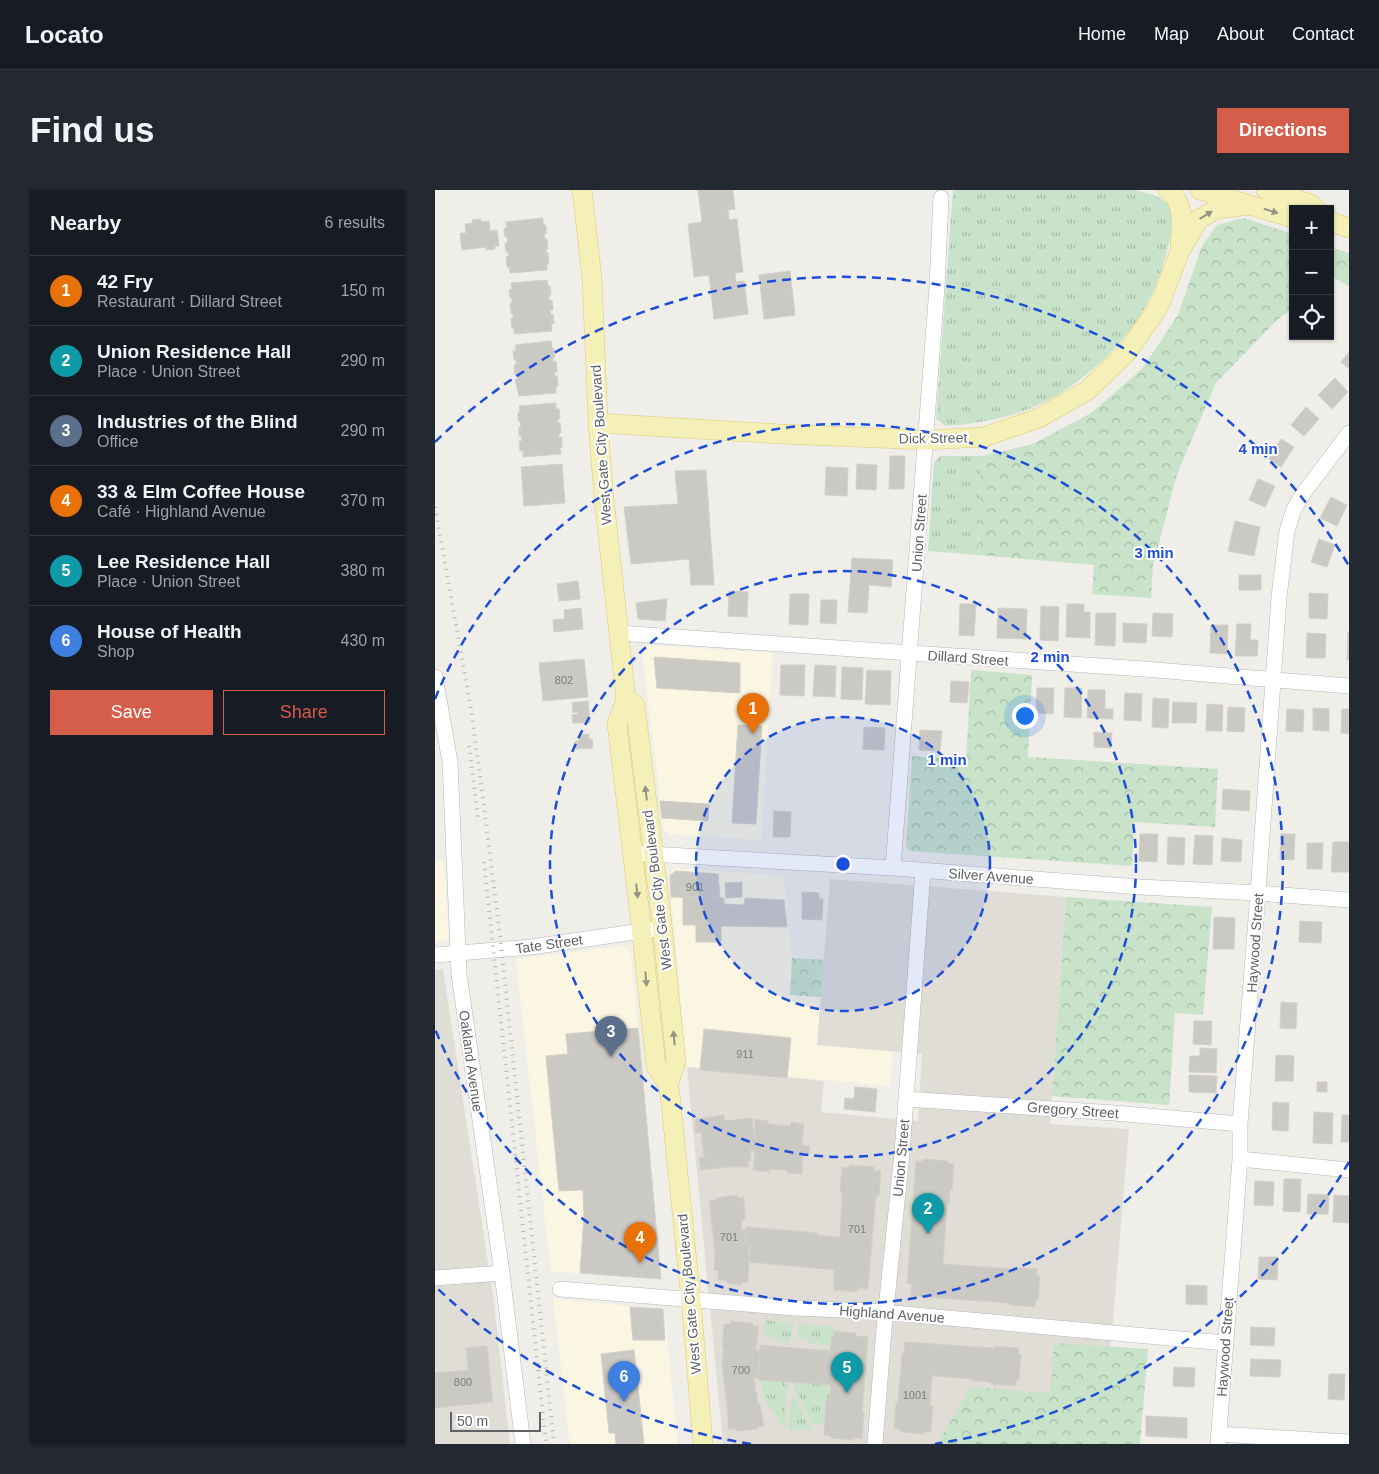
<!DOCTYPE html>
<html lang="en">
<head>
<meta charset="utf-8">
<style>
  body { margin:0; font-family:Helvetica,sans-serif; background:#242831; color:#f1f3f6 }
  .controls { position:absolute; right:15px; top:15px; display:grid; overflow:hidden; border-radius:0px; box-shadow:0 1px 4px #0004 }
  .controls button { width:45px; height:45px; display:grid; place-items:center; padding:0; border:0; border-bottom:1px solid #363941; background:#171b24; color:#f1f3f6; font:25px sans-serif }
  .scale { position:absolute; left:15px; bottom:12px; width:91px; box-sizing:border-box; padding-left:5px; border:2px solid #5f6266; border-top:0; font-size:14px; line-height:18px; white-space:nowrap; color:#5f6266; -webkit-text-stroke:4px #fff; paint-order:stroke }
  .you { position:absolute; left:589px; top:525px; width:18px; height:18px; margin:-12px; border:4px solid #fff; border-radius:50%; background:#1a73e8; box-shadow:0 0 0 8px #1a73e833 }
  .badge { display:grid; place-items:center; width:32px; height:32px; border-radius:50%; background:#d45e49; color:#fff; font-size:16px; font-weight:700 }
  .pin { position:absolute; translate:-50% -41px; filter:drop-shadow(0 1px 2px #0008) }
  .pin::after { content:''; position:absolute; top:26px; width:18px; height:15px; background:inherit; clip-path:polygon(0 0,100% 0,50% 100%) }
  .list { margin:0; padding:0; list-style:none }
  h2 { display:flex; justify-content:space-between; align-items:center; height:65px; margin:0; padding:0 20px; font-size:21px }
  h2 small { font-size:16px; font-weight:400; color:#9ea1a6 }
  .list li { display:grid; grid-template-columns:32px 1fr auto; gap:15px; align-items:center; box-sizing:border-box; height:70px; padding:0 20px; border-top:1px solid #363941 }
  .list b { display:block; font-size:19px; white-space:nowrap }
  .list p { margin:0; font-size:16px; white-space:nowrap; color:#9ea1a6 }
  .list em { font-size:16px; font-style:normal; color:#9ea1a6 }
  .actions { display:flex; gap:10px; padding:15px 20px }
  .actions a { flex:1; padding:11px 0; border:1px solid #d45e49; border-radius:0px; text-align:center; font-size:18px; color:#d45e49 }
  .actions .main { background:#d45e49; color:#fff }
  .icon { flex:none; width:28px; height:28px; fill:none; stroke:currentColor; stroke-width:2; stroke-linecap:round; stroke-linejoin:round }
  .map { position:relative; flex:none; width:914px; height:1254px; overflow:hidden; border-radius:0px }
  header { display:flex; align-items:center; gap:30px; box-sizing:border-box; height:70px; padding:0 25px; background:#171b24; border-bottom:1px solid #363941 }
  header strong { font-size:24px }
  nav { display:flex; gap:28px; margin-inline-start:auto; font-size:18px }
  .intro { display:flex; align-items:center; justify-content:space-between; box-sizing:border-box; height:120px; padding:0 30px }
  h1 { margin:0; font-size:35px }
  .button { padding:12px 22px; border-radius:0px; background:#d45e49; color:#fff; font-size:18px; font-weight:700 }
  main { display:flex; gap:30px; padding:0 30px }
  aside { flex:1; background:#171b24; border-radius:0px; box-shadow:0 1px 4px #0004 }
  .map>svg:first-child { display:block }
</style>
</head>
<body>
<header>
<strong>Locato</strong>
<nav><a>Home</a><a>Map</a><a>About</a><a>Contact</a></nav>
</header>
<div class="intro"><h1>Find us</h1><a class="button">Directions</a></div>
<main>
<aside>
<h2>Nearby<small>6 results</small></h2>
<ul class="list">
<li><span class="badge" style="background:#e8710a">1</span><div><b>42 Fry</b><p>Restaurant · Dillard Street</p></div><em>150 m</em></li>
<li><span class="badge" style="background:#0f9aa8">2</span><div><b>Union Residence Hall</b><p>Place · Union Street</p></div><em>290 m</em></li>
<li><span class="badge" style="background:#5c6f8a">3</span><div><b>Industries of the Blind</b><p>Office</p></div><em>290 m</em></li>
<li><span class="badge" style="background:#e8710a">4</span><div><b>33 &amp; Elm Coffee House</b><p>Café · Highland Avenue</p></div><em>370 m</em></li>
<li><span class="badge" style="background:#0f9aa8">5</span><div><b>Lee Residence Hall</b><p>Place · Union Street</p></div><em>380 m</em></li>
<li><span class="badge" style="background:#3f7fe0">6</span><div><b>House of Health</b><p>Shop</p></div><em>430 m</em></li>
</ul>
<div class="actions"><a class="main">Save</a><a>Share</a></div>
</aside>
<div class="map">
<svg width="914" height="1254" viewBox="0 0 914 1254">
  <defs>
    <pattern id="grass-tufts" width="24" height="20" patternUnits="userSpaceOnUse" patternTransform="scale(1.25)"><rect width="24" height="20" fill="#c8e3ca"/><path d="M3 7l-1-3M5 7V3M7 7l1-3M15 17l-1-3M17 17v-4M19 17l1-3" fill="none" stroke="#a6bba8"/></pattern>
    <pattern id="forest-crowns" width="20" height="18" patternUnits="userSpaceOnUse" patternTransform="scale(1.25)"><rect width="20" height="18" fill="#c8e3ca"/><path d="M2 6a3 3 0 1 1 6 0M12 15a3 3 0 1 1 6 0" fill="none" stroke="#a6bba8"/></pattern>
  </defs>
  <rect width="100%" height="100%" fill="#efeee8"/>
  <path fill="#faf6e2" d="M212,455L338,463L326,650L233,644L229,640L207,460Z
    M9,670L14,750L0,752V671Z
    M241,678L348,686L357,768L355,805L386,807L383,855L458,861L455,896L252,877L234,683Z
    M186,756L193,759L196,764L226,1084L223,1087L116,1082L81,769Z
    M118,1109L229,1119L243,1254H135Z"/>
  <path fill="#dfddd6" d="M395,689L631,707L615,934L694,939L671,1212L526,1254H288L252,877L389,891L386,922L483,931L487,864L382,855Z
    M8,779L58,1105L75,1254H0V780Z"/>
  <path fill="url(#grass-tufts)" d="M518,0H700C713,4 729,5 736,19C741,29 737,42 734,52C730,70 724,90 716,106C700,140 670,172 639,194C602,222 556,233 511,236L501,229Z
    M505,266H547L543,365L493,361L499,273Z
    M330,1130L358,1134L357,1146L354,1148V1152L328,1145Z
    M365,1134L400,1137L399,1147H397L396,1155L383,1154L382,1150L380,1151V1154H373L374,1149L363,1148V1136Z
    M326,1190L351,1192V1195H353V1199H351L350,1240L329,1208Z
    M361,1193L396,1195L394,1210L388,1232L379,1235L359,1198Z
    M360,1206L377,1240L353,1239L356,1208Z"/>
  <path fill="url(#forest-crowns)" d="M809,28L858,44V118L843,129L781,193L742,284L718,376L716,408L657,404L659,375L543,365L547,266L598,254L656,223L707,179L743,125L767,56L782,35Z
    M895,57L914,63V96L897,87L895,89Z
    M536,480L597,485L593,567L783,579L780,637L699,632L697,676L474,661L471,657L477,566L531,570Z
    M631,707L777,717L768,825L740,823L734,915L617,906Z
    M357,768L389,770L386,807L355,805Z
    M619,1153L713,1159L705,1254H502L536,1197L615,1203Z"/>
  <path fill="#cbc9c4" stroke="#d3d0c7" d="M263,0H298L300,19L293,20L294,29H291V30L302,29L308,82L300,83L301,92L309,91L313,124L279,129L274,85L259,87L253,34L267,32Z
    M108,28V35H111V44H109L110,49H112L113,59H111V63H113L114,73H112V80L75,83L74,77H72L71,67L74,66L73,62H71L70,53L73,52L72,47H70L69,38H72L71,32Z
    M46,29V32L54,31L55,41L62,40L64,56H60V59L51,60V57L27,60L25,43H31L30,34L38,33L37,30Z
    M355,81L360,125L329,129L324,85Z
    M112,90L113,96H115L116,105H114V110H117L118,120H115L116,125L118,124L119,134H116L117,141L79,144V138H77L76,128H78V123H76L75,114L77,113V108H75L74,100L77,99L76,93Z
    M116,151L117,158H119L120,167H118V172L121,171L122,182H119L120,186H122L123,196H121V203L84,206L80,189H83L82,185H80L79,175H81V170H79L78,161H81L80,155Z
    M914,162V179L906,172Z
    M900,188L913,202L897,219L883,205Z
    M121,213V219H124L125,228L123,229V233H125L126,243H124V248L127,247V257L125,258L126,264L88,267V261H85L84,251H87L86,246H84V237H86L85,231H83V223L85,222L84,216Z
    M871,217L884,229L869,246L856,235Z
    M846,249L859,257L846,277L834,269Z
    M455,266H470L469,299H454Z
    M127,274L130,313L89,316L86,277Z
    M422,274L442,275L441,300L421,299Z
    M391,277L413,278L412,306L390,305Z
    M271,280L279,395H256L254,369L196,374L189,317L243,314L240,281Z
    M823,289L840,296L830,317L814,310Z
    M896,307L912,315L902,336L885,328Z
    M800,331L825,337L819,366L793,361Z
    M884,349L900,355L892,377L876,372Z
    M417,368L458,370L456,397L434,395L432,423L413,422Z
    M804,385H826V400H804Z
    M143,391L145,409L124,411L122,394Z
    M294,401L313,402L312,427L293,426Z
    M874,403L893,404L892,429L874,428Z
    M355,404H374L373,435L354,434Z
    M232,409L230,431L203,429L201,413Z
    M386,410H402L401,434L385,433Z
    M525,414H541L539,446L524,445Z
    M632,414H649V422H655V448L631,447Z
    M606,416L624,417L623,451L605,450Z
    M146,418L148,439L119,442L118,430L130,429L129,420Z
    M563,418L592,419L591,449L562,448Z
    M661,423H681L680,456L660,455Z
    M718,423L738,424L737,447L717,446Z
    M688,433L712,434L711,453L688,452Z
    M802,434H816L815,450H823L822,466H800Z
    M776,435H793L792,464L775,463Z
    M913,442H914V470H912Z
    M872,443L891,444L890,468H871Z
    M219,467L305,473V503L222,498Z
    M149,469L153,507L108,511L104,473Z
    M346,475H370L369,506L345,505Z
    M380,475L401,476L400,507L378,506Z
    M407,477L428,478L427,510L406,509Z
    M432,480L456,481L455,515L430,514Z
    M516,491L534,492L532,513L515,512Z
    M602,498H619L618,524L601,523Z
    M630,498H647L646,528L629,527Z
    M653,500H670V519H678V529L652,528Z
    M690,503L707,504L706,531L689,530Z
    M718,508L734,509L733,538L717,537Z
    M153,511L155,533H138L137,525L143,524V522L138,523L137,513Z
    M738,512L762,513L761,533H737Z
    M772,514L788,515L787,541H771Z
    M793,517L810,518L809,542L792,541Z
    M878,518L894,519V541L878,540Z
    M852,519L869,520L868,542L851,541Z
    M907,519H914V544L906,543Z
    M303,535L327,536L321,634L297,633Z
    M429,537L450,538L449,560L428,559Z
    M485,540L507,541L505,561L484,560Z
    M659,542L677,543L676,558L659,557Z
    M154,544V549H157L158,558L141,559L140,551H145L144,545Z
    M788,599L815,601L814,621L787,619Z
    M225,611L274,614L273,631L227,628Z
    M339,621L356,622L355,647H338Z
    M705,644H723L722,672L704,671Z
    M846,644H860L859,670L845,669Z
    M760,645L778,646L777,675L758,674Z
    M733,647L750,648L749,675L732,674Z
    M787,648L807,650L806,672L786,671Z
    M898,652H914V682H896Z
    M872,653H888L887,679H872Z
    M241,681L283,684L285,708L236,707L235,685Z
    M307,692V707L291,708L290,693Z
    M367,702L384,703V709H388L387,730L367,729Z
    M248,707L289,708V714L309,715L310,708L349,710L352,737L286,736V752H261V735H248Z
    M779,727L800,728L799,759H778Z
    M865,731L887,732L886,753L864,752Z
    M846,812L862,813L861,839L845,838Z
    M759,831H777L776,855L758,854Z
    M203,838L226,1089L145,1083L149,1027L148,1000L124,1001L111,866L133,864L131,844Z
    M269,839L356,848L352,888L265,880Z
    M765,858L782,859L781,883L754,882L755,866H765Z
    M841,865L859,866L858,891H840Z
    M754,885L782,886L781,903L754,902Z
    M882,892H892V902H882Z
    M420,897L442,899L440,922L409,919L410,908L419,909Z
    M838,912L854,913L853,941L837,940Z
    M879,922L898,923L897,954L878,953Z
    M289,925L290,931L317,928L319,948L320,929L333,931V934L355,936L356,932L369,934L367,955L375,956L374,965L368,964L367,984L352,983V980L334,979V982L318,980L320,960L315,961L316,970L313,971L314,977H293L266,980L264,967H269L266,942L261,943L260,929Z
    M907,925H914V952H906Z
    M488,969L513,971L512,973L519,974L517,1000H515L514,1014H512L508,1074L578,1079V1077L602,1079V1086H605L603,1110H600V1117L574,1115V1113L476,1106L477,1094H472L481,971H488Z
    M414,975L439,977V980L446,981L444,1006H441L433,1099L422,1098V1102L399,1100V1081L401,1080L313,1072L315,1053H310L311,1037L383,1043V1045L405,1047L407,1003L405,1002L407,977L414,978Z
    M849,989H866L865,1022L848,1021Z
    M820,991L839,992L838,1016L819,1015Z
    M873,1004L894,1005L893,1024H872Z
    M302,1005V1008L309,1007L310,1029L307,1030L306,1036L307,1040H311L310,1053H315L313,1093L306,1092V1095L292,1093V1091L283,1090V1081L279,1080L280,1062L274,1011L281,1010L280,1008Z
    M899,1005L914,1006V1033L898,1032Z
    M824,1067H843L842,1090L823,1089Z
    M751,1095L772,1096V1115L751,1114Z
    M195,1117L228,1119L230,1150H198Z
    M296,1131L317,1133L318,1136H324L321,1159L325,1160L323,1188H319L323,1214H325L329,1236L322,1237V1239L301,1241V1239H293V1227L287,1173L289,1156H287L289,1134H295Z
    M816,1137L840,1138L839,1156L815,1155Z
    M399,1141L421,1143V1146L433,1147L427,1223H429L427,1249L419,1248V1250L395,1248L396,1246L389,1245L391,1210H394L396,1195L323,1190L325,1155L397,1161L395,1160L397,1146L399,1147Z
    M470,1152L559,1158V1156L584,1158L583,1164H586L584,1190L581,1189V1196L556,1194V1192L538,1191V1189L497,1186L495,1216H498L496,1242L489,1241V1244L465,1242V1239L459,1238L461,1213H463L467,1163H469Z
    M52,1156L58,1212L0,1218V1183L33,1180L31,1158Z
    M199,1160L209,1254H181L180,1243H174L166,1164Z
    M816,1169L846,1170L845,1187L815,1186Z
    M739,1177L760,1178L759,1197L738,1196Z
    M894,1184H910L909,1210L893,1209Z
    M711,1226L752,1228V1248L711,1246Z"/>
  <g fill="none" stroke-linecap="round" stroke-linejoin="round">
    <defs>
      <path id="minor" d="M183,443L709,479L914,496
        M0,487L15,572L24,784L67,1083L88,1254
        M198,663L458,678L705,697L823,703L914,710
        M458,678L502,97L506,8
        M0,765L96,757L228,738
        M471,909L679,923L805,934
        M805,969L914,980
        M0,1088L67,1083
        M125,1099L359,1118L435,1121L790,1153
        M783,1244L914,1252
        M440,1254L449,1139L467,963L488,681
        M783,1254L805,969V934L823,703L844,407L852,341L859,319L870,301L914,243"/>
      <path id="major" d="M147,0L157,88L163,233L169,308L191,509L182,534L205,726L221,876L233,895L235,905L256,1110L268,1254
        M733,0C751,13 746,38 745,58
        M765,0L858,28
        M831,0L876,14L880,19
        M895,31L914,38
        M163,233L346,244L491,250L549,247L604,228L653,200L693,161L724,116L745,61L763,30L781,19L815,15
        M191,509L200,515L226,725L241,872L233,895"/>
    </defs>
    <use href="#minor" stroke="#b5b7ba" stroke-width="16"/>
    <use href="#major" stroke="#e0c970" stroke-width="20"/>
    <use href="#minor" stroke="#fff" stroke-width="15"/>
    <use href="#major" stroke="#f5f0b7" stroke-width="19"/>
    <path stroke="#b5b6b6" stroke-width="4" stroke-dasharray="1 6" stroke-linecap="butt" d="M0,317L36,519L47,601L65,746L119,1254
      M34,556L43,628
      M49,672L111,1254"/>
  </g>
  <defs><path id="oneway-solid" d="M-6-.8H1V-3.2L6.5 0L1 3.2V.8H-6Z" transform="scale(1.25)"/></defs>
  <g fill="#949482">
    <use href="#oneway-solid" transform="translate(836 21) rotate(17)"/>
    <use href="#oneway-solid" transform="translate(771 25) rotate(-31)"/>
    <use href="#oneway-solid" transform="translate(211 603) rotate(-97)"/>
    <use href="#oneway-solid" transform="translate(202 701) rotate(83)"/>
    <use href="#oneway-solid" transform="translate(211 789) rotate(85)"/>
    <use href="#oneway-solid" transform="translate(239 848) rotate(-96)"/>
  </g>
  <circle cx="408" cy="674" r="147" fill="#1d4ed8" fill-opacity=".12"/>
  <g fill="none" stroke="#1d4ed8" stroke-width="2.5" stroke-dasharray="9 6">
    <circle cx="408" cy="674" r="147"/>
    <circle cx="408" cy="674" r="293"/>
    <path d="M0 509A440 440 0 1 1 0 839"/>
    <path d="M914 972A587 587 0 0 1 500 1254M316 1254A587 587 0 0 1 0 1096M0 252A587 587 0 0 1 914 376"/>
  </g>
  <g text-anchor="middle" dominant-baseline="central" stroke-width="4" stroke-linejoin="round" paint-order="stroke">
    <g font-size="11" fill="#7a7c7e">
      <text x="129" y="490">802</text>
      <text x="260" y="697">901</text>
      <text x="310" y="864">911</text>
      <text x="422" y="1039">701</text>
      <text x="294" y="1047">701</text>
      <text x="306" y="1180">700</text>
      <text x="28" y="1192">800</text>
      <text x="480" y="1205">1001</text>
    </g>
    <g font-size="14" fill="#5f6266" stroke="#fff">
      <text transform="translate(498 248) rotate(-1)">Dick Street</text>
      <text transform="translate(166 255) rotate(-94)">West Gate City Boulevard</text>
      <text transform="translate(484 343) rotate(-86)">Union Street</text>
      <text transform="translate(533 468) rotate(4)">Dillard Street</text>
      <text transform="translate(556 686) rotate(4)">Silver Avenue</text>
      <text transform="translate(222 700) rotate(-97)">West Gate City Boulevard</text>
      <text transform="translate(820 753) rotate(-86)">Haywood Street</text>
      <text transform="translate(114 754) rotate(-8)">Tate Street</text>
      <text transform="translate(36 871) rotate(82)">Oakland Avenue</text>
      <text transform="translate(638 920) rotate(4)">Gregory Street</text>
      <text transform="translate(466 968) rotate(-85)">Union Street</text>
      <text transform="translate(254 1104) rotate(-95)">West Gate City Boulevard</text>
      <text transform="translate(457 1124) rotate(4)">Highland Avenue</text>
      <text transform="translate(790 1157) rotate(-86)">Haywood Street</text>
    </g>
  </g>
  <circle cx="408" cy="674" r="8" fill="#1d4ed8" stroke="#fff" stroke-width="2.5"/>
  <g font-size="15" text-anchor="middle" font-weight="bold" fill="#1d4ed8" stroke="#fff" stroke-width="4" stroke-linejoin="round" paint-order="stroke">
    <text x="823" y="264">4 min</text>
    <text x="719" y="368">3 min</text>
    <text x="615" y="472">2 min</text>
    <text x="512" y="575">1 min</text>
  </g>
</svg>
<div class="controls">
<button>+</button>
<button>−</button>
<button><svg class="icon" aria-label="locate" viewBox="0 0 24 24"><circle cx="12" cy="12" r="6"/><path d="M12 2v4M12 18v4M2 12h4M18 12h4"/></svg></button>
</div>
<div class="scale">50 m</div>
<div class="you"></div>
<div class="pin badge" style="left:318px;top:544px;background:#e8710a">1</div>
<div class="pin badge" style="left:493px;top:1044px;background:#0f9aa8">2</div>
<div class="pin badge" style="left:176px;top:867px;background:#5c6f8a">3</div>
<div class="pin badge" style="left:205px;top:1073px;background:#e8710a">4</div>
<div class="pin badge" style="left:412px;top:1203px;background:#0f9aa8">5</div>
<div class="pin badge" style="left:189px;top:1212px;background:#3f7fe0">6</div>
</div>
</main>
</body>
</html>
